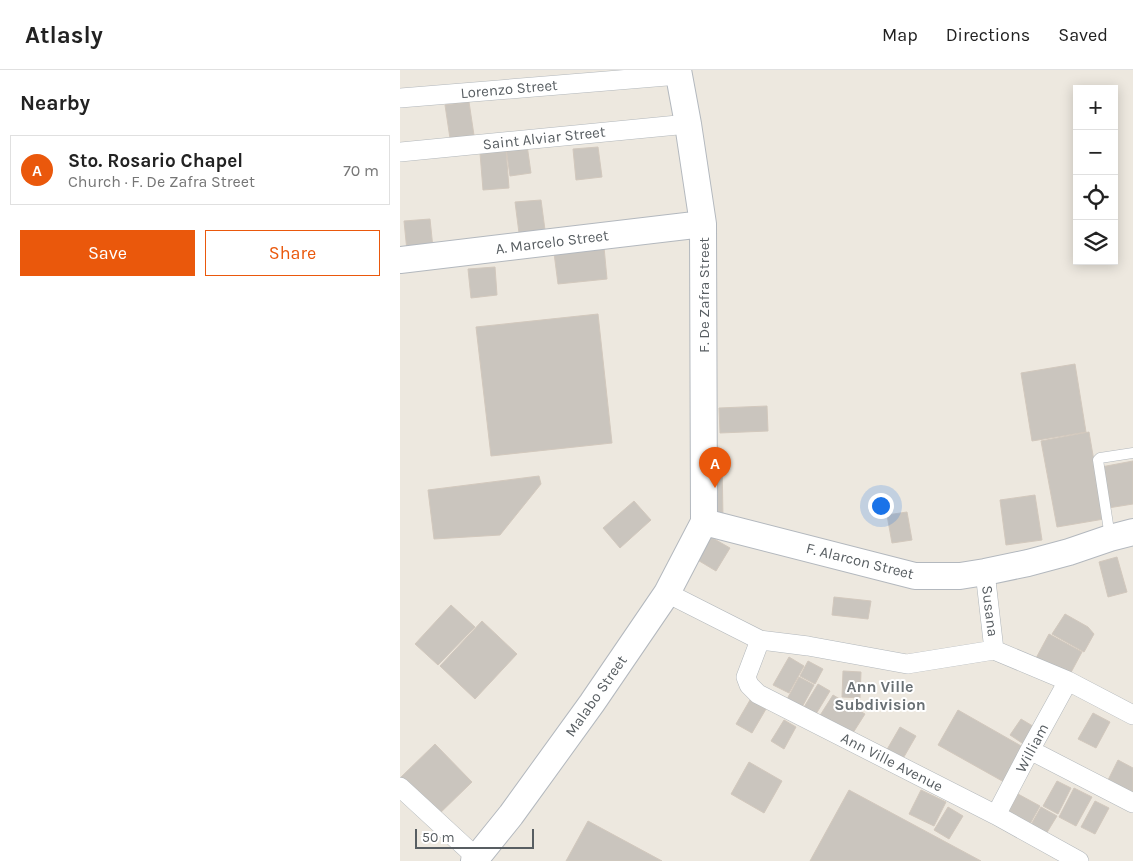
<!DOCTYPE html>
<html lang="en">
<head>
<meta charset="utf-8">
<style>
  body { margin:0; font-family:Karla,sans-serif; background:#f2f2f2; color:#222 }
  .controls { position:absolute; right:15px; top:15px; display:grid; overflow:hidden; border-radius:0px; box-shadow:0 2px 12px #0003 }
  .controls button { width:45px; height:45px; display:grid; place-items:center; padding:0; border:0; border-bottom:1px solid #e0e0e0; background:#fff; color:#222; font:25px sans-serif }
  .scale { position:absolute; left:15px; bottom:12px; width:119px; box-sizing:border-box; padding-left:5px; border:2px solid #585e62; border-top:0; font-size:14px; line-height:18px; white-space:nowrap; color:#585e62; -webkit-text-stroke:4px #fff; paint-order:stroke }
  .you { position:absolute; left:480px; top:435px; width:18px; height:18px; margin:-12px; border:4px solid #fff; border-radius:50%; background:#1a73e8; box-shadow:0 0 0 8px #1a73e833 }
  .badge { display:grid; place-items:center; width:32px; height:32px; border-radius:50%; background:#ea580c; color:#fff; font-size:16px; font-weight:700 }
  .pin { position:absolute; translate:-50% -41px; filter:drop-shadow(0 1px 2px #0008) }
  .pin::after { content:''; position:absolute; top:26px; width:18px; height:15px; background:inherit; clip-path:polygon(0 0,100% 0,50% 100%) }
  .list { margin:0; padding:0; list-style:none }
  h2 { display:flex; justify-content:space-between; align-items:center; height:65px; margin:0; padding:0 20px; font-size:21px }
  h2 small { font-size:16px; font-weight:400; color:#767676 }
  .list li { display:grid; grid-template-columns:32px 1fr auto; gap:15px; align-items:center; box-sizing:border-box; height:70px; margin:0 10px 10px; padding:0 10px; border:1px solid #e0e0e0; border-radius:0px }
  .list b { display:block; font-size:19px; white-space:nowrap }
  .list p { margin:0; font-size:16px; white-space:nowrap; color:#767676 }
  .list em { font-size:16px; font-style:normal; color:#767676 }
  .actions { display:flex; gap:10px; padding:15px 20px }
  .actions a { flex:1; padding:11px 0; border:1px solid #ea580c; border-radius:0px; text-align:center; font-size:18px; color:#ea580c }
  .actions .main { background:#ea580c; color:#fff }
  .icon { flex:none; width:28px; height:28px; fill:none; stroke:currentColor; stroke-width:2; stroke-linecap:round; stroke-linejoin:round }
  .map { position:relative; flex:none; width:733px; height:791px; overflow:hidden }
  header { display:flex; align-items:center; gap:30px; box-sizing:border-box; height:70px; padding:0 25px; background:#fff; border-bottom:1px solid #e0e0e0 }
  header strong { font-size:24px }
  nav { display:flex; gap:28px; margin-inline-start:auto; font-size:18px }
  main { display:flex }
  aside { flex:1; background:#fff }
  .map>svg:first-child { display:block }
</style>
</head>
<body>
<header>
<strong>Atlasly</strong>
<nav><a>Map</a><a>Directions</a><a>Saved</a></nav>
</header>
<main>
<aside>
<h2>Nearby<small></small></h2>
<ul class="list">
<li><span class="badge">A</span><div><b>Sto. Rosario Chapel</b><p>Church · F. De Zafra Street</p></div><em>70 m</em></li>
</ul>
<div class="actions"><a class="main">Save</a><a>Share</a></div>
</aside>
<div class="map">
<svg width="733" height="791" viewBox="0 0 733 791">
  <rect width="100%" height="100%" fill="#ede8df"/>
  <path fill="#cac5be" stroke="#d2c8bd" d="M69,32L75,72L51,75L45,35Z
    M127,75L131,103L110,106L106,78Z
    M198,77L202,107L176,110L173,79Z
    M106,80L109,118L83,120L80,83Z
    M141,130L145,160L119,163L115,132Z
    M30,149L33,178L7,181L4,151Z
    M204,177L207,209L158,214L154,183Z
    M95,197L97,225L71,228L68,199Z
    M198,244L212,373L91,386L76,257Z
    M675,294L686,362L632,371L621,303Z
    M367,336L368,361L320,363L319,338Z
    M689,362L704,449L657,457L641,371Z
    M322,388L323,448H307V389Z
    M733,391V434L708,438L701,397Z
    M139,406L141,414L100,465L34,469L28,420Z
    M635,425L642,470L606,475L600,430Z
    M234,431L251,450L220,478L203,458Z
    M507,442L512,470L492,473L487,445Z
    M309,466L330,478L316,501L296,489Z
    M717,487L727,522L708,527L699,492Z
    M434,527L471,531L468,549L432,545Z
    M51,535L75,557L38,595L15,574Z
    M665,544L688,557L694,564L684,582L652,564Z
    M82,551L117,584L75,629L40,596Z
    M649,564L682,582L668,608L635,590Z
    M389,587L404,596L389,623L373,615Z
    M408,591L423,599L415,614L400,606Z
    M443,601L461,602L460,628L442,627Z
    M399,607L414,615L401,639L386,631Z
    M418,614L430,621L416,644L404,637Z
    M433,625L465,644L451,666L419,647Z
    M350,630L366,639L352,663L336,654Z
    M558,640L623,677L604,712L538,675Z
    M693,643L710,652L696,678L678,669Z
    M621,649L636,658L625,675L610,665Z
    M384,650L396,657L384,679L371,671Z
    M500,657L516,666L501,692L485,683Z
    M35,674L72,712L35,748L0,708Z
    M718,690L733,698V730L705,716Z
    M349,692L382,711L364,743L331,724Z
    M657,711L671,718L658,744L643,736Z
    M674,718L692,727L676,756L659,747Z
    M449,720L581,791H410Z
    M521,720L546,732L534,756L509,744Z
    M618,724L640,736L626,761L605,749Z
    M695,731L709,738L695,764L681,757Z
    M548,737L563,746L549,769L534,760Z
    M641,737L657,746L643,769L628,760Z
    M188,751L262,791H166Z"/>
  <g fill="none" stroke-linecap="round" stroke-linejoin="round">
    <defs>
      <path id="lane" d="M710,467L698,390L700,388L733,383"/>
      <path id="street" d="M0,28L279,5
        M0,82L288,54
        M585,502L594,580
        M267,523L360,570L408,576L507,594L594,580L668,611L733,645
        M360,570L346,607L349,615L358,624L596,745L679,791
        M630,680L733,733
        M0,717L77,788
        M596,745L630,680L668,611"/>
      <path id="secondary" d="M0,190L303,154
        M304,452L515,506H560L585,502L628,493L669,482L710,468L733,462
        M74,791L111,745L192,633L267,523L304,452L303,154L288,54L278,0"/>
    </defs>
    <use href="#lane" stroke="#b2b7bb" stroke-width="11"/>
    <use href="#street" stroke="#b2b7bb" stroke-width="20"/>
    <use href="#secondary" stroke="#b3b8be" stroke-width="28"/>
    <use href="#lane" stroke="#fff" stroke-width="10"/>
    <use href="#street" stroke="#fff" stroke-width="19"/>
    <use href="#secondary" stroke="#fff" stroke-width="26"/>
  </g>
  <g text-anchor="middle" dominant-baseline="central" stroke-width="4" stroke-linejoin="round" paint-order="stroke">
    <g font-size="15" fill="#585e62" stroke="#fff">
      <text transform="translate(109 19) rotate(-5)">Lorenzo Street</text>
      <text transform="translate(144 68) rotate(-6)">Saint Alviar Street</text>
      <text transform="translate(152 172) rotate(-7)">A. Marcelo Street</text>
      <text transform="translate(304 225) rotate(-90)">F. De Zafra Street</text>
      <text transform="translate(460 491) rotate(14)">F. Alarcon Street</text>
      <text transform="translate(590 541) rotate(83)">Susana</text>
      <text transform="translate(196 626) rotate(-55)">Malabo Street</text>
      <text transform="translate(632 678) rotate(-62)">William</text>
      <text transform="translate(492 692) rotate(27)">Ann Ville Avenue</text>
    </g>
    <g font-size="16" font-weight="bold" fill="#697074" stroke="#fff">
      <text x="480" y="616">Ann Ville<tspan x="480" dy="18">Subdivision</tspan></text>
    </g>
  </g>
</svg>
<div class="controls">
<button>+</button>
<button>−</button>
<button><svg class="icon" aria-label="locate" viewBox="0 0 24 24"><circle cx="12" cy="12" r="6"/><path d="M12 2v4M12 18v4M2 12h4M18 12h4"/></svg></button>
<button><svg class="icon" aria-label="layers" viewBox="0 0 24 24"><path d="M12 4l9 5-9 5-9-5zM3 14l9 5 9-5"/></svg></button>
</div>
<div class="scale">50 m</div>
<div class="you"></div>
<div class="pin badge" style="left:315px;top:418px">A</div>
</div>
</main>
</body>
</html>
